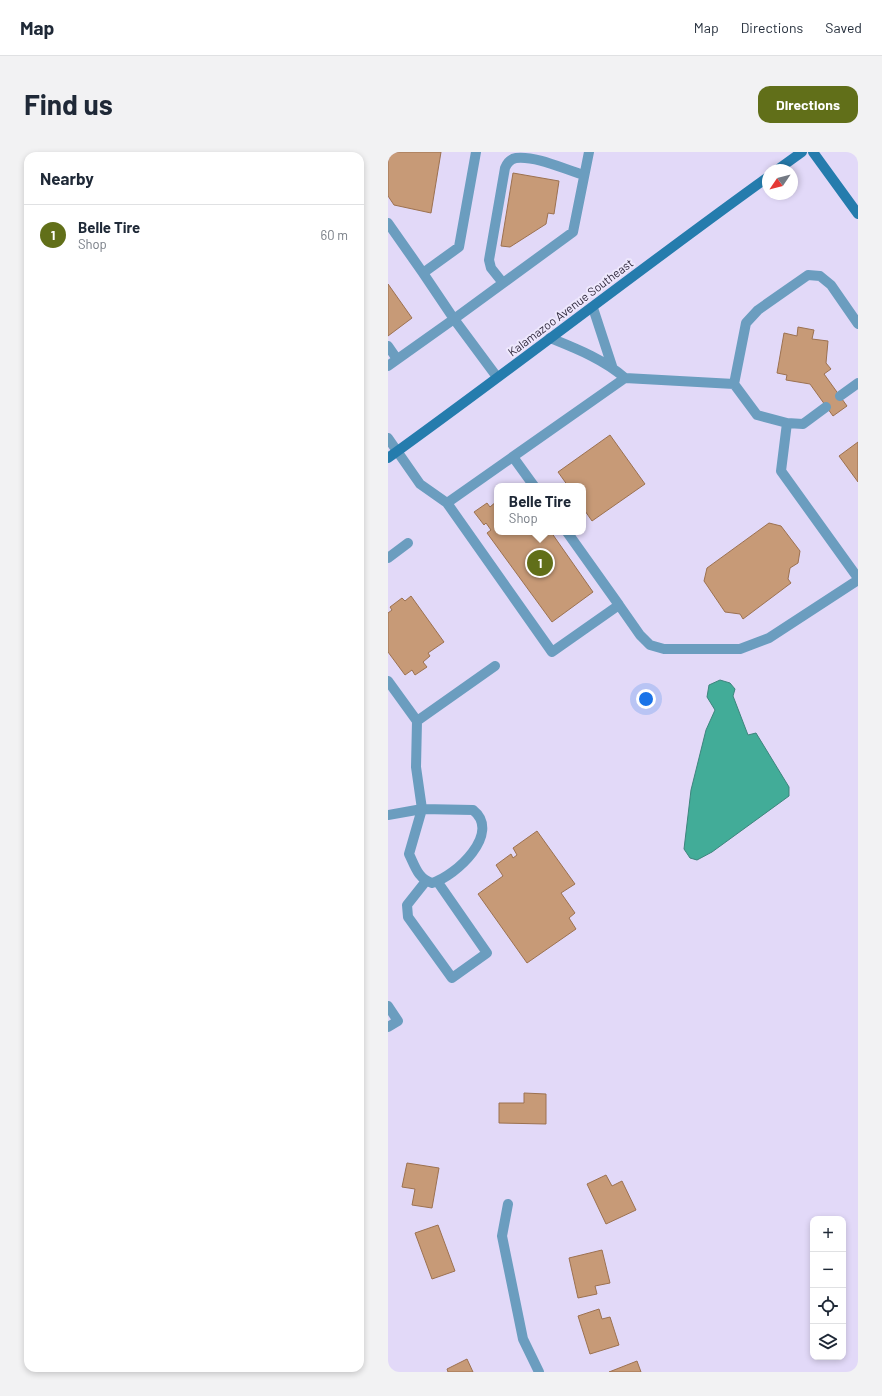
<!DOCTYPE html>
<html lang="en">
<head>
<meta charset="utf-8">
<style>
  body { margin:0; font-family:Barlow,sans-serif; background:#f2f2f3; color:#1f2937 }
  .controls { position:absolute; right:12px; bottom:12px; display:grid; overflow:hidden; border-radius:8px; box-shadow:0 2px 6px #0003 }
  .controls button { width:36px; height:36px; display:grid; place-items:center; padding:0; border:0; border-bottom:1px solid #e0e1e3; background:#fff; color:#1f2937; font:20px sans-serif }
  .compass { position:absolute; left:374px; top:12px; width:36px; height:36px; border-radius:50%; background:#fff; box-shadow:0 2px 6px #0003; rotate:235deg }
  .you { position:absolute; left:258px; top:547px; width:14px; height:14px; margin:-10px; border:3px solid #fff; border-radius:50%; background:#1a73e8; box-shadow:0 0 0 6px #1a73e833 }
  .badge { display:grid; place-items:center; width:26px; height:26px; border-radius:50%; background:#616f19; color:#fff; font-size:13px; font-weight:700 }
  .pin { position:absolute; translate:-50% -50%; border:2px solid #fff; box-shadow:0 1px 4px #0006 }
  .popup { position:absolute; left:106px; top:331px; width:92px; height:52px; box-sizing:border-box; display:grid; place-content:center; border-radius:8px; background:#fff; filter:drop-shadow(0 1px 3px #0005); font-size:13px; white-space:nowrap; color:#747a83 }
  .popup b { font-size:15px; color:#1f2937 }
  .popup::after { content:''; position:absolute; left:50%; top:100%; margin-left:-8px; border:8px solid transparent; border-top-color:#fff }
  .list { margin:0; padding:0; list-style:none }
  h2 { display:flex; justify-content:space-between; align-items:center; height:52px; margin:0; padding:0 16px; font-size:17px }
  h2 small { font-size:13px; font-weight:400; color:#747a83 }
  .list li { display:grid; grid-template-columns:26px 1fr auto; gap:12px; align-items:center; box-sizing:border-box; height:60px; padding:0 16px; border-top:1px solid #e0e1e3 }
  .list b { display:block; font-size:15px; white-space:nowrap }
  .list p { margin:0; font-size:13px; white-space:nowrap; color:#747a83 }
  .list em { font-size:13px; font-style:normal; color:#747a83 }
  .icon { flex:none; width:22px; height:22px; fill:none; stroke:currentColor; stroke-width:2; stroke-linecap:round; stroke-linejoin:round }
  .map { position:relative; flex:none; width:470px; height:1220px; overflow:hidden; border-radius:12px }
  header { display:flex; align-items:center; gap:24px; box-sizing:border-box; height:56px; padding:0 20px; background:#fff; border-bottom:1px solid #e0e1e3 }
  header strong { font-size:19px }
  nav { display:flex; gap:22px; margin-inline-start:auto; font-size:14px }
  .intro { display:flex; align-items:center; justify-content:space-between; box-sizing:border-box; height:96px; padding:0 24px }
  h1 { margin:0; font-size:28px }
  .button { padding:10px 18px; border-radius:12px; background:#616f19; color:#fff; font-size:14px; font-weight:700 }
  main { display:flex; gap:24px; padding:0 24px }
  aside { flex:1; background:#fff; border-radius:12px; box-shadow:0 2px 6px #0003 }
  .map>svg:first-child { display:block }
</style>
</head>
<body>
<header>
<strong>Map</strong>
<nav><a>Map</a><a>Directions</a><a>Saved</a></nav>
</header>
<div class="intro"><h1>Find us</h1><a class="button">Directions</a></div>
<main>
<aside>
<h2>Nearby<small></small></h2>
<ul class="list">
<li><span class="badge">1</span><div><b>Belle Tire</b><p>Shop</p></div><em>60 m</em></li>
</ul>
</aside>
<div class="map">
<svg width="470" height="1220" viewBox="0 0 470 1220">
  <rect width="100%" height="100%" fill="#e2d9f8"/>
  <path fill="#42ac98" stroke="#3d857d" d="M332,528L342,531L347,537L345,544L360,583L368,581L401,635V644L324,700L309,708L302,706L296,697L303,638L318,578L327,558L319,545L321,533Z"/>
  <path fill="#c79a77" stroke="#9c7150" d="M0,0H53L43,61L6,53L0,44Z
    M125,21L171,29L166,62L160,61L158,72L122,95L113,94Z
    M0,132L24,166L0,184Z
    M410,175L426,178L424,187L440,189L438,211L443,217L436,222L459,254L445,264L422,232L398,228L399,223L389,221L396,181L409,184Z
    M222,283L257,332L204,369L195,356V334H180L170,320Z
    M470,290V330L451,304Z
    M109,349V380H163L205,440L164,470L99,381L103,378L98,371L96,373L86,360L99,351L102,355Z
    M381,371L393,374L412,399L410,411L402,416L400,427L403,431L355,467L352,462L337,460L316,429L319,416Z
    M23,444L56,490L40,501L42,504L35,510L39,515L27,523L24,518L17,523L0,500V461L4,458L2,455L14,446L17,449Z
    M149,679L187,732L173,741L187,761L181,766L188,777L139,811L90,742L115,724L108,713L123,702L125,706L129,703L125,696Z
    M136,941L158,942V972L111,971V951H136Z
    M19,1011L51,1016L44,1056L24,1053L27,1037L14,1035Z
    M218,1023L224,1034L234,1029L248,1058L218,1072L199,1032Z
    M50,1073L67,1119L44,1127L27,1081Z
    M214,1098L222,1131L207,1134L209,1142L190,1146L181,1106Z
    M211,1157L214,1167L222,1165L231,1193L202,1202L190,1164Z
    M79,1207L85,1220H60L59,1217Z
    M249,1209L253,1220H221Z"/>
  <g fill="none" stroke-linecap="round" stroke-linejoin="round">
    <path stroke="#6b9dbf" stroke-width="10" d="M0,71L35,121
      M115,131L103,116L101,108L117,16C119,11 122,7 128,6C150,4 175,17 196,23
      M205,156L224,214
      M162,186C189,197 215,207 237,226
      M0,194L9,207
      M0,214L66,167L35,121L71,95L88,0
      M109,225L66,167L185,80L201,0
      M346,232L358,171L370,158L420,123L432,124L443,133L470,172
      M452,244L470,231
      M399,271L415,272L438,255
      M0,286L32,332L59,351L164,500L231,453L252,483L262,493L276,497H352L381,486L470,428
      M125,305L146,334
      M59,351L237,226L346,232L369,263L399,271L393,319L470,426
      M179,380L231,453
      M0,406L20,391
      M0,529L29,569
      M34,657L85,658C114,681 68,724 44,731C30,727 27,714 21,702L34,657L28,615L29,569L107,514
      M38,729L19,753L20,765L64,826L99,801L49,729
      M0,854L10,869L0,875"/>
    <path stroke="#6b9dbf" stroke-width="10" d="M0,663L34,657
      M120,1052L114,1084L135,1187L151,1220"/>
    <path stroke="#257cad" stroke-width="10" d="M425,0L470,62
      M389,18L414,0
      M0,306C128,214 252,117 380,25"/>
  </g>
  <g text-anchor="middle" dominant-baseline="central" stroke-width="4" stroke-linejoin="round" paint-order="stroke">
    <g font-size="12" fill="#322b3f" stroke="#eee8fd">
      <text transform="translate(182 155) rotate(-37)">Kalamazoo Avenue Southeast</text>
    </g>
  </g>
</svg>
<div class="controls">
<button>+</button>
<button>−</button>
<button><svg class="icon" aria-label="locate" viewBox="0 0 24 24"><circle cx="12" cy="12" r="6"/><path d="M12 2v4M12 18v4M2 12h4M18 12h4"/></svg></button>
<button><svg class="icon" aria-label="layers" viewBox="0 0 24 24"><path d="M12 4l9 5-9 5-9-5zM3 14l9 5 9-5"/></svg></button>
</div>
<svg class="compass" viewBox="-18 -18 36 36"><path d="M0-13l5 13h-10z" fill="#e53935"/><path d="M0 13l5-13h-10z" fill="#747a83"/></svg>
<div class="you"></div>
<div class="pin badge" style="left:152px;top:411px">1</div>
<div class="popup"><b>Belle Tire</b>Shop</div>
</div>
</main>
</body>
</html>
